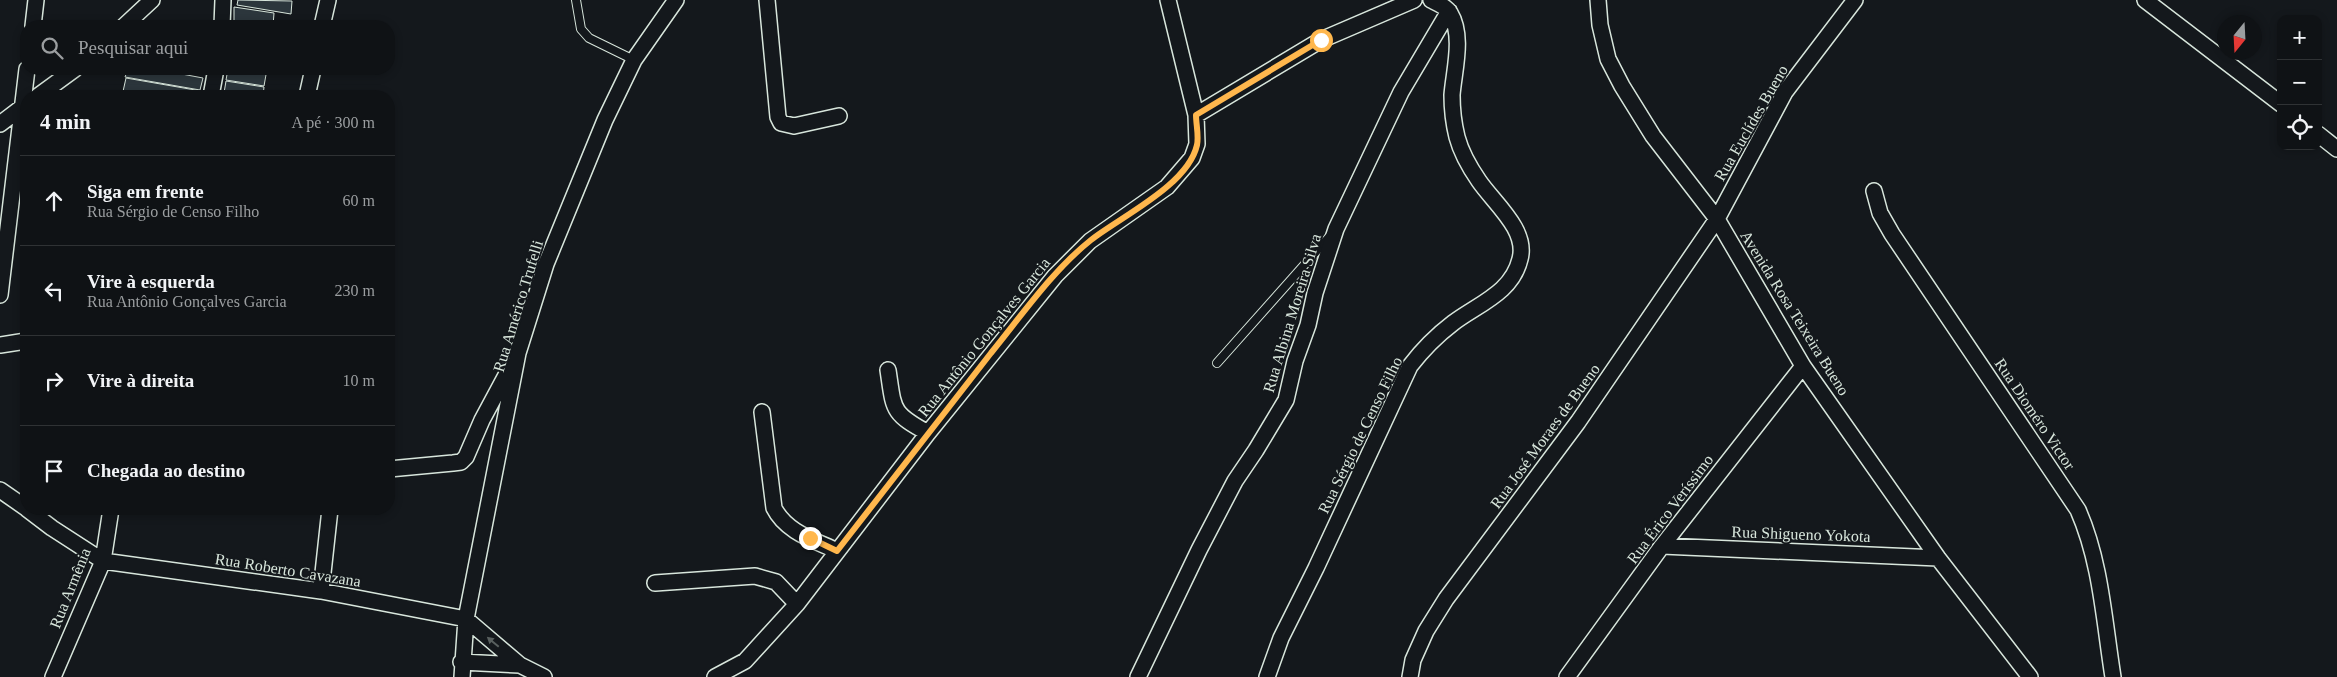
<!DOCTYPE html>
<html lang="pt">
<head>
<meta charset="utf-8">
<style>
  body { margin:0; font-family:Georgia,serif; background:#181b1e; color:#f1f3f6 }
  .controls { position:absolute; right:15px; top:15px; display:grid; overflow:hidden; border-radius:10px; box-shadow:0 2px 8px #0003 }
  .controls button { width:45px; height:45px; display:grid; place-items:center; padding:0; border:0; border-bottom:1px solid #2f3234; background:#0f1215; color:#f1f3f6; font:25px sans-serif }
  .compass { position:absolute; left:2217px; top:15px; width:45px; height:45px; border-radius:50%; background:#0f1215; box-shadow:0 2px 8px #0003; rotate:198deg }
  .stop { position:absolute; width:15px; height:15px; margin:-11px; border:4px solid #ffb74d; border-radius:50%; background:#fff }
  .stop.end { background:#ffb74d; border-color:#fff; box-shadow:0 1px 5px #0008 }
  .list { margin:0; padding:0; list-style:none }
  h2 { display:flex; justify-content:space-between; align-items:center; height:65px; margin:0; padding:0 20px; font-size:21px }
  h2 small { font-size:16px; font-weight:400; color:#9b9ea0 }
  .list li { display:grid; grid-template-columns:32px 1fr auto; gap:15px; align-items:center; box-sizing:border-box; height:90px; padding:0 20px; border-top:1px solid #2f3234 }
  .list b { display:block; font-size:19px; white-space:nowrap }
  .list p { margin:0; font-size:16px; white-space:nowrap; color:#9b9ea0 }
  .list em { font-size:16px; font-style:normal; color:#9b9ea0 }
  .icon { flex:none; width:28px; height:28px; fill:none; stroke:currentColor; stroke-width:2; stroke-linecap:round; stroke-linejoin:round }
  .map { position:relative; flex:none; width:2337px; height:677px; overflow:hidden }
  .search { position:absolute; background:#0f1215; box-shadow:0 2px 8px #0003; left:20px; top:20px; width:375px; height:55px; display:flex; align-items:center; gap:12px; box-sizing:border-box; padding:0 18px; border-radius:20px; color:#9b9ea0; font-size:19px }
  .panel { position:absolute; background:#0f1215; box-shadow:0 2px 8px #0003; left:20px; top:90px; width:375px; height:425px; border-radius:20px }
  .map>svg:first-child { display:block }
</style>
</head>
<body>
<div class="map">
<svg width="2337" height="677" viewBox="0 0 2337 677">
  <rect width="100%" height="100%" fill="#14181c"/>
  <path fill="#2c363c" stroke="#d8e6dc" d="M238,0L292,1L291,14L237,5Z
    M234,7L274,13L273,26H234Z
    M128,69H155L203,78L200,90L125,77Z
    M228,69H267L264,86L226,80Z
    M126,78L201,91L200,96H122Z
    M226,81L264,87L263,96L224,93Z"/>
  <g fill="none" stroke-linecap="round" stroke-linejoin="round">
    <defs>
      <path id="lane" d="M576,0L581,29L589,38L634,60
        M1217,363L1330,236"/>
      <path id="street" d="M767,0L778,117L781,123L794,126L839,116
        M1598,0L1600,25L1608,59L1622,86L1653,136L1717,219L1803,366L1938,558L2030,677
        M2145,0L2281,104
        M33,26L36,0
        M124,26L152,0
        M222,26L223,0
        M322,26L328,0
        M38,96L75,69
        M211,96L216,69
        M307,96L313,69
        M1196,115L1321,40L1414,0
        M0,124L25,105
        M2318,134L2337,149
        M1874,191L1880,213L1892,234L2078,510C2101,562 2104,621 2113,677
        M0,295L27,69
        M0,345L26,341
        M888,370C894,410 891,413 928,433
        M762,412L774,508C786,532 814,540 837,551
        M389,469L453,463L461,462L466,457L482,420L511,366
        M0,490L26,508
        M27,509L52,528L103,561L321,591L466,619L520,665L544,677
        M1662,546L1938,558
        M655,583L755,576L776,582L797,604
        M321,591L330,509
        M461,662L520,665
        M53,677L103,561L111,509
        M462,677L466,619L518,353L546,264L605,120L634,60L676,0
        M715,677L745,661L797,604L928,433L1055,276L1090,241L1167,187L1192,158L1197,144L1196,115L1168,0
        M1138,677L1199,550L1235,481L1256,450L1286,400L1295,361L1308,325L1315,293L1336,229L1401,92L1449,11
        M1267,677L1281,638L1316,568L1410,366C1423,349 1436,336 1453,323C1478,304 1512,293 1520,259C1528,230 1494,203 1479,181C1470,168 1461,152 1457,137C1454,125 1452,108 1452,95C1454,70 1464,36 1450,13C1447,7 1437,3 1431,0
        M1410,677L1413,660L1426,631L1446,599L1578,422L1717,219L1785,92L1855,0
        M1567,677L1662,546L1803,366"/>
    </defs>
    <use href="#lane" stroke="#d8e6dc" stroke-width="10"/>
    <use href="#street" stroke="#d8e6dc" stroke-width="18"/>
    <use href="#lane" stroke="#14181c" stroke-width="8"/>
    <use href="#street" stroke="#14181c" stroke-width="15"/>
  </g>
  <defs><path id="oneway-solid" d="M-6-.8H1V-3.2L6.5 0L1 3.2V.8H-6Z" transform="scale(1.25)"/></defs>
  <use fill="#59605f" href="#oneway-solid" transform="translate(493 642) rotate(-140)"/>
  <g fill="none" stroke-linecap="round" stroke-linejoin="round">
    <path stroke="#ffb74d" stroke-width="6" d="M810,538L837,551C888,485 939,419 991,353C1022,315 1053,270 1091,240C1122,216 1188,185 1197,145C1199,136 1196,124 1196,115L1321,40"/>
  </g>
  <g text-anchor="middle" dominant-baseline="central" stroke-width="4" stroke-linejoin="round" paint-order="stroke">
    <g font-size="16" fill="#d8e6dc" stroke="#14181c">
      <text transform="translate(1751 123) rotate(-60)">Rua Euclídes Bueno</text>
      <text transform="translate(518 306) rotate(-73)">Rua Américo Trufelli</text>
      <text transform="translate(1292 313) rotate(-73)">Rua Albina Moreira Silva</text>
      <text transform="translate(1795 313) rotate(58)">Avenida Rosa Teixeira Bueno</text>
      <text transform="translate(984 337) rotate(-51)">Rua Antônio Gonçalves Garcia</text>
      <text transform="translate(2035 414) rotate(56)">Rua Dioméro Victor</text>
      <text transform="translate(1360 435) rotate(-64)">Rua Sérgio de Censo Filho</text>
      <text transform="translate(1545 436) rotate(-54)">Rua José Moraes de Bueno</text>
      <text transform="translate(1670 509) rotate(-53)">Rua Érico Veríssimo</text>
      <text transform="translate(1801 534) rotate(2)">Rua Shigueno Yokota</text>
      <text transform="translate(288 570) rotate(9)">Rua Roberto Cavazana</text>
      <text transform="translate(70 588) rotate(-68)">Rua Armênia</text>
    </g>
  </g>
</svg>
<div class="controls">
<button>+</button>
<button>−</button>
<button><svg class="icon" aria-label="locate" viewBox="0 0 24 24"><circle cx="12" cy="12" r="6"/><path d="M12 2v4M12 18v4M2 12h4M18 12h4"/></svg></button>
</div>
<svg class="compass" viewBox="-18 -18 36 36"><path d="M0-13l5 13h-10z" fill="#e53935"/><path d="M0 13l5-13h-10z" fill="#9b9ea0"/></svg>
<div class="stop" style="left:1321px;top:40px"></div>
<div class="stop end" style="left:810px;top:538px"></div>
<div class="search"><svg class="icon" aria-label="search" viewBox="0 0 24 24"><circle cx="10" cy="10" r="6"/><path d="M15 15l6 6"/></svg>Pesquisar aqui</div>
<section class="panel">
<h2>4 min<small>A pé · 300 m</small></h2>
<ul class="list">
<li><svg class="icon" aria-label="ahead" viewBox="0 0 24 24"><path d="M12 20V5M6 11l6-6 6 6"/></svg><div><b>Siga em frente</b><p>Rua Sérgio de Censo Filho</p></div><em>60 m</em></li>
<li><svg class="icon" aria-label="left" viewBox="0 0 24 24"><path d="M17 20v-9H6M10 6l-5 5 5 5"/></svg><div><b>Vire à esquerda</b><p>Rua Antônio Gonçalves Garcia</p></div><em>230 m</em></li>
<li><svg class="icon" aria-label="right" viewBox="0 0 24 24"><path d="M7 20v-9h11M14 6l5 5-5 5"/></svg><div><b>Vire à direita</b></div><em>10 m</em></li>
<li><svg class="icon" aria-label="arrive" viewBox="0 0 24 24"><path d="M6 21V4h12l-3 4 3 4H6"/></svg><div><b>Chegada ao destino</b></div></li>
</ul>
</section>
</div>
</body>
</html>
